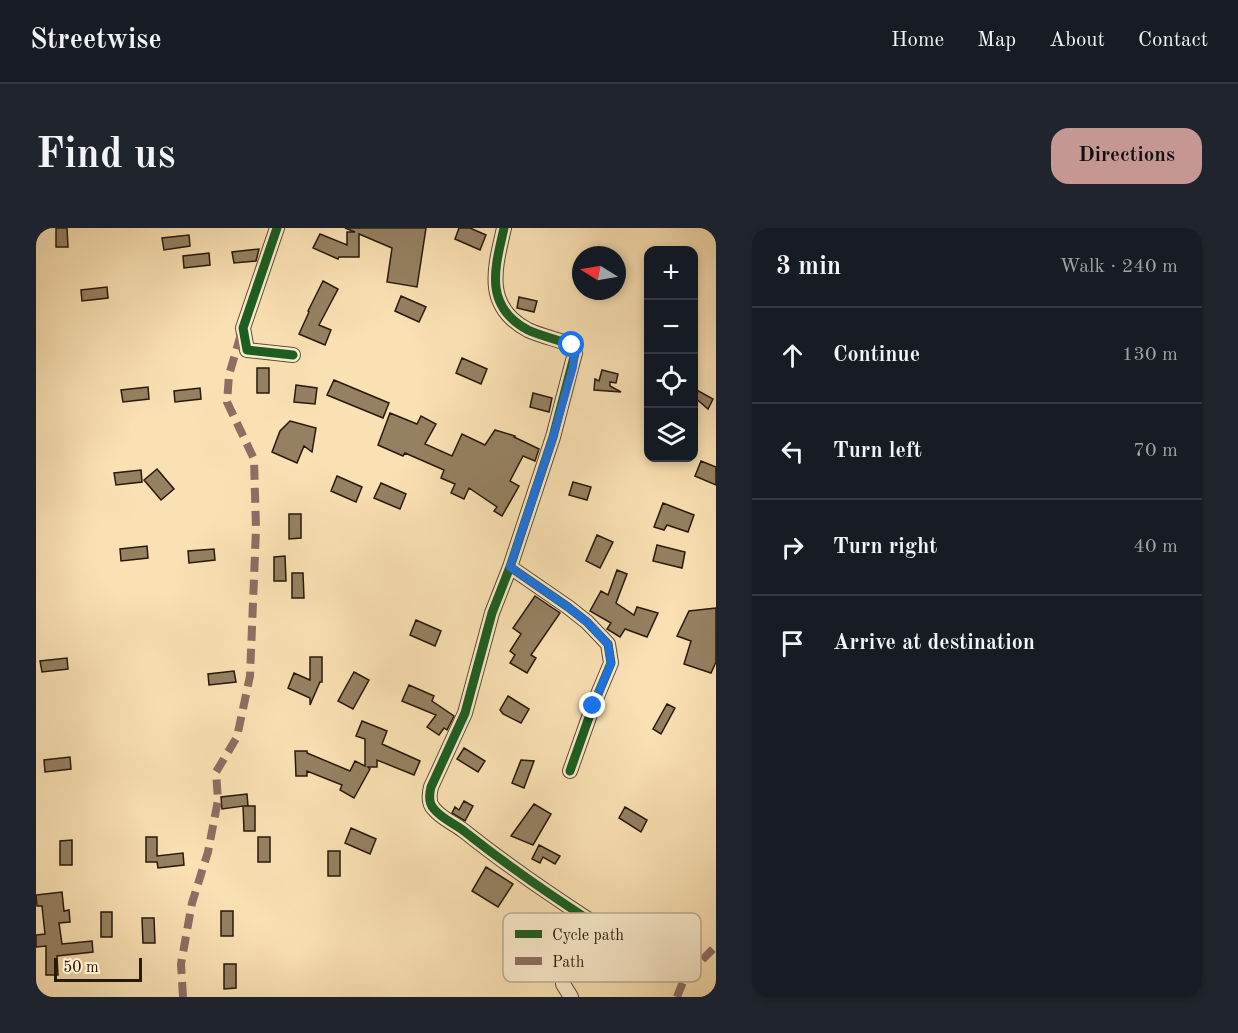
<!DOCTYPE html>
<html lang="en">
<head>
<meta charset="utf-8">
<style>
  body { margin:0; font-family:"Old Standard TT",serif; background:#20242c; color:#f1f3f6 }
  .controls { position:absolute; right:18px; top:18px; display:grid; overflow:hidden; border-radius:12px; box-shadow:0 3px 9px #0003 }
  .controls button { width:54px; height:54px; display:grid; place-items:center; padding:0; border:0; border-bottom:2px solid #363941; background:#171b24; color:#f1f3f6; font:30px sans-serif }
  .compass { position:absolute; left:536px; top:18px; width:54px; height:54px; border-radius:50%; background:#171b24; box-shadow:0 3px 9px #0003; rotate:281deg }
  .scale { position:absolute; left:18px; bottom:15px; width:88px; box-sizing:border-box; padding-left:6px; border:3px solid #27190b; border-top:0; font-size:16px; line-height:21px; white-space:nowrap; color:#27190b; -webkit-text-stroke:4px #fcecce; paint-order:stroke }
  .stop { position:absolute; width:18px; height:18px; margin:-14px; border:4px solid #1a73e8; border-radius:50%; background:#fff }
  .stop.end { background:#1a73e8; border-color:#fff; box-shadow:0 2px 6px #0008 }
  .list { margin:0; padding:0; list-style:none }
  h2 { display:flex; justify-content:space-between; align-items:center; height:78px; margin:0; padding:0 24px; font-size:26px }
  h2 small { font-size:20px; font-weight:400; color:#9ea1a6 }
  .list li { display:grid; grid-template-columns:39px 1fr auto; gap:18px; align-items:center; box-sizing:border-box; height:96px; padding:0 24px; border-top:2px solid #363941 }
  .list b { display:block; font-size:22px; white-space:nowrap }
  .list em { font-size:20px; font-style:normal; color:#9ea1a6 }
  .icon { flex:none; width:33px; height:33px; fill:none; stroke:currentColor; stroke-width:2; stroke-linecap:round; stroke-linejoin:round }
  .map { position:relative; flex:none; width:680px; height:769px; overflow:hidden; border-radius:18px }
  header { display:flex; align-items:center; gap:36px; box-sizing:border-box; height:84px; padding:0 30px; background:#171b24; border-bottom:2px solid #363941 }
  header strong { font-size:28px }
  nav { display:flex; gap:33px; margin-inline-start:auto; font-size:21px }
  .intro { display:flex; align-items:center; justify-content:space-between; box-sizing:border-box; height:144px; padding:0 36px }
  h1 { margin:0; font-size:42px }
  .button { padding:15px 27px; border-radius:18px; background:#c59692; color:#111; font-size:21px; font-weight:700 }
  main { display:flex; gap:36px; padding:0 36px }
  aside { flex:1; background:#171b24; border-radius:18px; box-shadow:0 3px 9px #0003 }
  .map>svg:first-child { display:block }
</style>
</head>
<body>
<header>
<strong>Streetwise</strong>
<nav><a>Home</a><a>Map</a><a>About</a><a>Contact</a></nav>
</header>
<div class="intro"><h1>Find us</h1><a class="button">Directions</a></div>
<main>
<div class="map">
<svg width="680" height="769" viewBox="0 0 680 769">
  <rect width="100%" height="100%" fill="#fae1b3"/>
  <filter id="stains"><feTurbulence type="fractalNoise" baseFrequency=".00333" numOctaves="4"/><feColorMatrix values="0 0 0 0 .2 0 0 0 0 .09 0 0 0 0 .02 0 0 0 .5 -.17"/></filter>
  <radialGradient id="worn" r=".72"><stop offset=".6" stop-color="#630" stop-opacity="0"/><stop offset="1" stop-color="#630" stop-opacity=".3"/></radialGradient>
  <path fill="#958162" stroke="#27190b" stroke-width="1.5" d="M20,0H31L32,19H20Z
    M309,0H390L381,59L351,54L356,20L323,6V29H303L302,31L277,20L284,6L311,17V4H319Z
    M423,0H434L450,7L444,22L419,11Z
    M153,7L154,18L128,22L126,10Z
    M223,21L220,33L198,35L196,24Z
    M173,25L174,37L148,40L147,28Z
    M287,53L302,61L283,97L295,102L289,117L263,106L273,84L272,83Z
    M71,59L72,70L46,73L45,62Z
    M365,68L390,79L383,94L359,83Z
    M483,69L501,73L498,84L481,80Z
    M426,130L451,141L445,156L420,145Z
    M221,140H233V165H221Z
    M566,142L582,146L580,155L574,154V158L585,164L558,162L559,151L563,153Z
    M298,152L353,175L347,190L291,167Z
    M260,157L281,160L279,176L258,174Z
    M112,159L113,171L87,174L85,162Z
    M164,160L165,171L139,174L138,163Z
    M657,160L677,171L672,181L657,168Z
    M497,165L516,170L513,184L494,179Z
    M354,185L381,196L385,188L400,196L389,216L416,228L426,206L449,217L459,202L479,208L478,209L503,221L499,233L487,228L474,253L483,258L466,288L458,283L461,279L433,260L428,271L415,265L419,256L405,250L408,242L369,225L367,228L342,217Z
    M254,193L280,200L276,224L268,218L261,235L236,224L244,203Z
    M665,233L680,239V257L659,248Z
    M121,241L138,261L125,272L108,252Z
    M105,242L106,254L80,257L78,245Z
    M301,248L326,259L320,274L295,263Z
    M537,254L555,259L551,272L533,267Z
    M345,255L370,266L364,281L338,270Z
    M627,275L658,287L652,304L631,297L628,302L618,299Z
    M253,286H265V310L253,311Z
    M561,307L577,314L564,340L550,333Z
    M621,317L649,324L646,340L617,333Z
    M111,318L112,330L85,333L84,321Z
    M178,321L179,332L153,335L152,323Z
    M249,328L250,353H238V329Z
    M581,342L591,346L580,375L598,387L601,379L622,385L611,409L589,401L584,409L571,401L575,395L554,383L565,363L572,367Z
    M256,345H267L268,370H256Z
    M499,368L524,385L495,427L500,430L491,445L474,435L479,427L474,423L485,406L477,400Z
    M680,380V434L675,445L648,436L655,413L641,408L653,383Z
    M380,392L405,403L399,418L374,407Z
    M274,429H286V454H284L274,477V470L252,460L258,445L274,452Z
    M31,430L32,441L6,444L4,433Z
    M198,443L200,454L173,457L172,446Z
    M318,444L333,452L317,481L302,473Z
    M373,457L398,468L396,473L418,488L411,502L408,500L403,507L391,499L400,487L366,473Z
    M472,468L493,481L485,495L467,486L464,482Z
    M631,476L639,480L625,506L617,501Z
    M326,493L351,503L346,516L384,533L378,547L341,532V539H332L334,541L318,570L304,562L306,557L271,543V548H260L259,523H271V525L314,543L319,533L329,538V511L320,508Z
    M428,520L449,533L442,544L421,531Z
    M34,529L35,541L9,544L8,532Z
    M485,532L498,533L488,560L476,555Z
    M211,566L212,578H208H219V603H208L207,578L186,581L185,569Z
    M428,573L437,578L429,593L416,585L419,579L423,582Z
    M498,576L515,586L497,617L475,608Z
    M589,579L611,592L605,604L583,590Z
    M315,600L340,611L334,626L309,615Z
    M110,609H121V628L147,625L148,637L122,640L121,634H110Z
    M222,609H234V634H222Z
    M36,612V637H24V613Z
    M503,617L524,628L519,636L507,629L504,635L496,631Z
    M292,623H304V648H292Z
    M450,639L477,656L462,679L436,663Z
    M26,664L28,683L33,682L34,694L23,695L26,716L56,713L57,724L21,728L22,747H10V718L0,719V707L9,706L6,678H1L0,667Z
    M185,683H197V708H185Z
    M65,684H76V709H65Z
    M106,690H118L119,715H107Z
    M188,736H200V760L188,761Z"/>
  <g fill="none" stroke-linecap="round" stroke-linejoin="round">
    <defs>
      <path id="minor" d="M241,0L207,100L211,122L257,127
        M468,0C459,40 447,78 492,102C502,107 523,112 536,117L539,125L517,209L474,339L456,385L429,485L395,559C393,567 392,575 398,581C406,591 418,595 428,603C468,635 510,664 553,692
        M474,339L532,379L551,394L572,416L575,435L557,478L534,543
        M527,756L535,769"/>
    </defs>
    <use href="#minor" stroke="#5c4b35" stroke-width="16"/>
    <use href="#minor" stroke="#fcecce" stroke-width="14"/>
    <path stroke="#8d6e63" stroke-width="8" stroke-dasharray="15 8" stroke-linecap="butt" d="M147,769L145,736L156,675L172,624L182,572L180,544L201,509L214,448L220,301L218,231L191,174L193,147L205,106
      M641,769L649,749L679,719"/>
    <defs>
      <path id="cycleway" d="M241,0L207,100L211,122L257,127
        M468,0C459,40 447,78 492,102C502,107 523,112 536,117L539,125L517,209L474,339L456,385L429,485L395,559C393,567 392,575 398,581C406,591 418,595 428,603C468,635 510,664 553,692
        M474,339L532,379L551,394L572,416L575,435L557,478L534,543"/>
    </defs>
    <use href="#cycleway" stroke="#fcecce" stroke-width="13"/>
    <use href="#cycleway" stroke="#1b5e20" stroke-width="9"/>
  </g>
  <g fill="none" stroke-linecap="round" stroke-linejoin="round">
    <path stroke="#1a73e8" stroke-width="8" d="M536,117L539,125L537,139L517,209L474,339L532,379L551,394L572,416L575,435L557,478"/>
  </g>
  <rect x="467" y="685" width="198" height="69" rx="9" fill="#fcecce" stroke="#bcad94" stroke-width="1.5"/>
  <rect x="479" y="702" width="27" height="8" fill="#1b5e20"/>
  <rect x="479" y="729" width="27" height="8" fill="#8d6e63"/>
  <g font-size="16" fill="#27190b">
    <text x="516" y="712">Cycle path</text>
    <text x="516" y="739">Path</text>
  </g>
  <rect width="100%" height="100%" filter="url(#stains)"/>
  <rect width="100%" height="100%" fill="url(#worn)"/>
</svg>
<div class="controls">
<button>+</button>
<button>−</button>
<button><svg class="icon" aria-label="locate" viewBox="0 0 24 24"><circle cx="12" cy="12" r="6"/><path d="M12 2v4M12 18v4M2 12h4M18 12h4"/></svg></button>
<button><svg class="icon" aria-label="layers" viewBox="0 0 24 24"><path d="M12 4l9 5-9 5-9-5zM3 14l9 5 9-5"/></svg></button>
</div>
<svg class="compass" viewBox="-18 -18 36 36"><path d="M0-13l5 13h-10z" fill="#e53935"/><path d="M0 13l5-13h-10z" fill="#9ea1a6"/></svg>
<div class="scale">50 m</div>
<div class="stop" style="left:536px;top:117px"></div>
<div class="stop end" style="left:557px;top:478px"></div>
</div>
<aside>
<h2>3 min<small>Walk · 240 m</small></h2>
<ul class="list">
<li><svg class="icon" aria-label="ahead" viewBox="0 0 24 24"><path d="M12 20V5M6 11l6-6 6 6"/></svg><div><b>Continue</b></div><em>130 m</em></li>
<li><svg class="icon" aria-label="left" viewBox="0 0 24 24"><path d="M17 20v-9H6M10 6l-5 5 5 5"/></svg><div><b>Turn left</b></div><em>70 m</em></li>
<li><svg class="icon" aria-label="right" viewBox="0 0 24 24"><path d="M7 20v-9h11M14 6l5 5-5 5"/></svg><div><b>Turn right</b></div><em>40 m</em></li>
<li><svg class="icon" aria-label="arrive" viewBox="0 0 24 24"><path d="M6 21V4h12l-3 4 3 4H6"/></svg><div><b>Arrive at destination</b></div></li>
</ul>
</aside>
</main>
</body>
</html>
